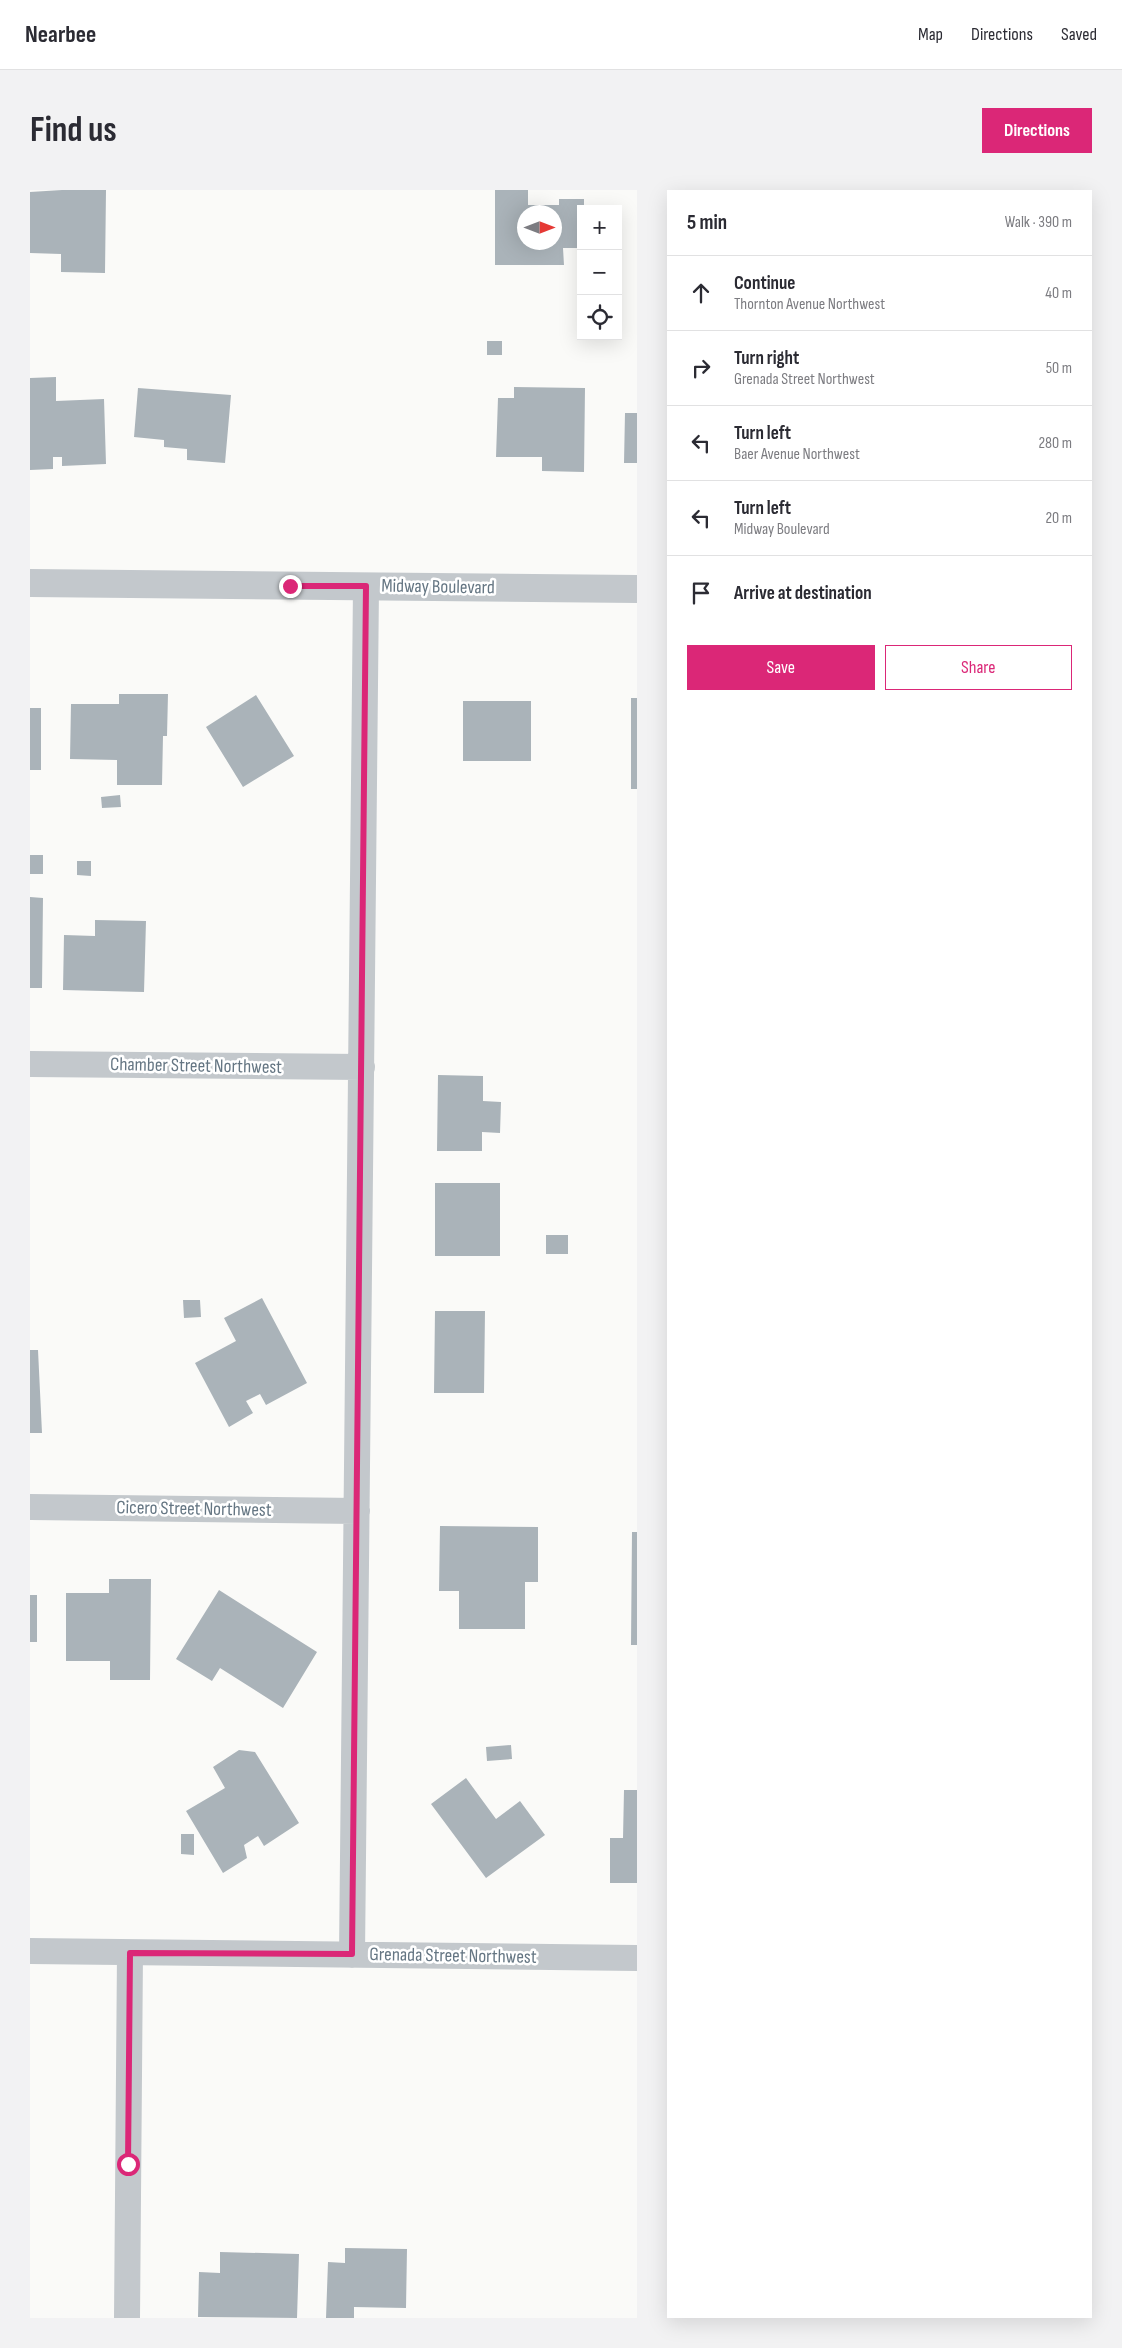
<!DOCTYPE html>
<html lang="en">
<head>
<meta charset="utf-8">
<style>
  body { margin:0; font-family:"Sofia Sans Condensed",sans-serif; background:#f2f2f3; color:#2b2b33 }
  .controls { position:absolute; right:15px; top:15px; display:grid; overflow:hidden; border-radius:0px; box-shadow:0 5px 20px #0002 }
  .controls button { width:45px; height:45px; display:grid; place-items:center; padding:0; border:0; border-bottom:1px solid #e1e1e2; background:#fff; color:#2b2b33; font:25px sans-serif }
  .compass { position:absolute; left:487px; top:15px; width:45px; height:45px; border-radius:50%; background:#fff; box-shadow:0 5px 20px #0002; rotate:90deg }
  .stop { position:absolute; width:15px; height:15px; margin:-11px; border:4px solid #db2777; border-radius:50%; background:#fff }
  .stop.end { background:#db2777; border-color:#fff; box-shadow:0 1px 5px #0008 }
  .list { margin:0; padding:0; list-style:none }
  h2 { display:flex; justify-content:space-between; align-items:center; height:65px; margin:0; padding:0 20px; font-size:21px }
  h2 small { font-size:16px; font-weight:400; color:#7c7c81 }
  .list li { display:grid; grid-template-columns:32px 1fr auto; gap:15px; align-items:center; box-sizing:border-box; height:75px; padding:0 20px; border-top:1px solid #e1e1e2 }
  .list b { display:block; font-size:19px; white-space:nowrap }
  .list p { margin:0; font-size:16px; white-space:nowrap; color:#7c7c81 }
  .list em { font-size:16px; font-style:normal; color:#7c7c81 }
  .actions { display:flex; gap:10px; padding:15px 20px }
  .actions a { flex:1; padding:11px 0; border:1px solid #db2777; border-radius:0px; text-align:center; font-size:18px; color:#db2777 }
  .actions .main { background:#db2777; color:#fff }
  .icon { flex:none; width:28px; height:28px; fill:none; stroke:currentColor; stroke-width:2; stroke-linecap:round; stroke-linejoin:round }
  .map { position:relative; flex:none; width:607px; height:2128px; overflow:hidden; border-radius:0px }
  header { display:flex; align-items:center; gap:30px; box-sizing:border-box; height:70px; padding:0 25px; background:#fff; border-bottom:1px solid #e1e1e2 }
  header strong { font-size:24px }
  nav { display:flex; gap:28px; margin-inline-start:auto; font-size:18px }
  .intro { display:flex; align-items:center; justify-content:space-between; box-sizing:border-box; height:120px; padding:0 30px }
  h1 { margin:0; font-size:35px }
  .button { padding:12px 22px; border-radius:0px; background:#db2777; color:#fff; font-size:18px; font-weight:700 }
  main { display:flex; gap:30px; padding:0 30px }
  aside { flex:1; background:#fff; border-radius:0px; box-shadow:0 5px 20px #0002 }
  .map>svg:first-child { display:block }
</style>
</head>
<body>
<header>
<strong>Nearbee</strong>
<nav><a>Map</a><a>Directions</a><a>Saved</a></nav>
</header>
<div class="intro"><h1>Find us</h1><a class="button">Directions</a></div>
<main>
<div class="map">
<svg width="607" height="2128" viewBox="0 0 607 2128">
  <rect width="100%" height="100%" fill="#fafaf8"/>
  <path fill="#aab3b9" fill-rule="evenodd" d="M32,0H76L75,83L31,82V64L0,63V2Z
    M465,0H498V15H529V9H554V19H551V58H533L534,75H465ZM494,22H524V52H494Z
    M457,151H472V165H457Z
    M26,187V211L74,209L76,274L32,276V267H23V279L0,280V188Z
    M484,197L555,198L554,282L512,281V267H466L468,208H484Z
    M108,198L201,205L195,273L157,270V259L134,257V250L104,247Z
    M595,223H607V273H594Z
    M89,504H138L137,546H133L132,595H87V570L40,569L41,514H89Z
    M226,505L264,566L213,597L176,537Z
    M601,508H607V599H601Z
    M433,511H501V571H433Z
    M0,518H11V580H0Z
    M90,605L91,617L72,618L71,607Z
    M0,665H13V684H0Z
    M47,671H61V686L47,685Z
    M0,707L13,708L12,798H0Z
    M65,730L116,731L114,802L33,800L34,745L65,746Z
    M408,885L453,886V911L471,912L470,943L452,942V961H407Z
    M405,993H470V1066H405Z
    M516,1045H538V1064H516Z
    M232,1108L277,1193L236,1215L230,1204L216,1211L223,1223L199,1237L165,1173L206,1151L194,1128Z
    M153,1110H170L171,1127L154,1128Z
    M405,1121H455L454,1203H404Z
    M0,1160H8L12,1243H0Z
    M410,1336L508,1337V1392H495V1439H429V1401H409Z
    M602,1342H607V1455H601Z
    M79,1389H121L120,1490H80V1471H36V1403H79Z
    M189,1400L287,1462L253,1518L190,1478L182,1491L146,1469Z
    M0,1405H7V1452H0Z
    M481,1555L482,1569L457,1571L456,1557Z
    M209,1560L225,1562L269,1633L234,1656L228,1646L214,1655L217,1668L193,1683L156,1621L195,1598L183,1577Z
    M436,1588L466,1629L490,1611L515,1645L456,1688L401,1614Z
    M594,1600H607V1693H580V1648H593Z
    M151,1644H164V1665L151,1664Z
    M315,2058L377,2059L376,2118L324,2117V2128H296L298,2072L315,2073Z
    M190,2062L269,2064L267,2128L168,2127L169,2082L190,2083Z"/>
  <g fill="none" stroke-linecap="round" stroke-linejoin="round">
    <path stroke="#c3c8cc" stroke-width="26" d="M0,874L332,877
      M0,1317L327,1321
      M0,1761L607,1768
      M322,1765L336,397
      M97,2128L100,1763"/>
    <path stroke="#c3c8cc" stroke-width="28" d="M0,393L607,399"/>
  </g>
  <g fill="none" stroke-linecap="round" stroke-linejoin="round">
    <path stroke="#db2777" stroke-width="6" d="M98,1974L100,1763L322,1764L336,396H260"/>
  </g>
  <g text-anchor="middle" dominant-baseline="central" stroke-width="5" stroke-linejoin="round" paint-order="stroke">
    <g font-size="19" fill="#657683" stroke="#fff">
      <text transform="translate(408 397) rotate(1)">Midway Boulevard</text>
      <text transform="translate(166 876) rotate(1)">Chamber Street Northwest</text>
      <text transform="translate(164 1319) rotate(1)">Cicero Street Northwest</text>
      <text transform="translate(423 1766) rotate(1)">Grenada Street Northwest</text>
    </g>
  </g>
</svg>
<div class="controls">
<button>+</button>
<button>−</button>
<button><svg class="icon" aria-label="locate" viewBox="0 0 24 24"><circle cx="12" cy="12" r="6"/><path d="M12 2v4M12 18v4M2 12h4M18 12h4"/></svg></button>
</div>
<svg class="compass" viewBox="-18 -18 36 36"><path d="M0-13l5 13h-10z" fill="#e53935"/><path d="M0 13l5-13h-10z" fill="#7c7c81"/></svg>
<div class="stop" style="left:98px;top:1974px"></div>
<div class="stop end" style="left:260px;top:396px"></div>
</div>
<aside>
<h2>5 min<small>Walk · 390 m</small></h2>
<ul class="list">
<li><svg class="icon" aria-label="ahead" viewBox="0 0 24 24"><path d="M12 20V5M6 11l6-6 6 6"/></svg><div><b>Continue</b><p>Thornton Avenue Northwest</p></div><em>40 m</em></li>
<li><svg class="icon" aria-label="right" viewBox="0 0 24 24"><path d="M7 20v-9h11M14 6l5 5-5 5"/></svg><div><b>Turn right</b><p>Grenada Street Northwest</p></div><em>50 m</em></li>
<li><svg class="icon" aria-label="left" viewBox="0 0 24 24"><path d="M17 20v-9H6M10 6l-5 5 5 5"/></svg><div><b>Turn left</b><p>Baer Avenue Northwest</p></div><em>280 m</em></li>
<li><svg class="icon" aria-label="left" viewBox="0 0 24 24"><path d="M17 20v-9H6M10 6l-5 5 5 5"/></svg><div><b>Turn left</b><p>Midway Boulevard</p></div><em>20 m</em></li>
<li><svg class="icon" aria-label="arrive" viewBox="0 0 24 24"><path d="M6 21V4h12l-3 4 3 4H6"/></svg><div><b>Arrive at destination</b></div></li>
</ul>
<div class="actions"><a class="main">Save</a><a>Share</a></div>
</aside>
</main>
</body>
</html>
